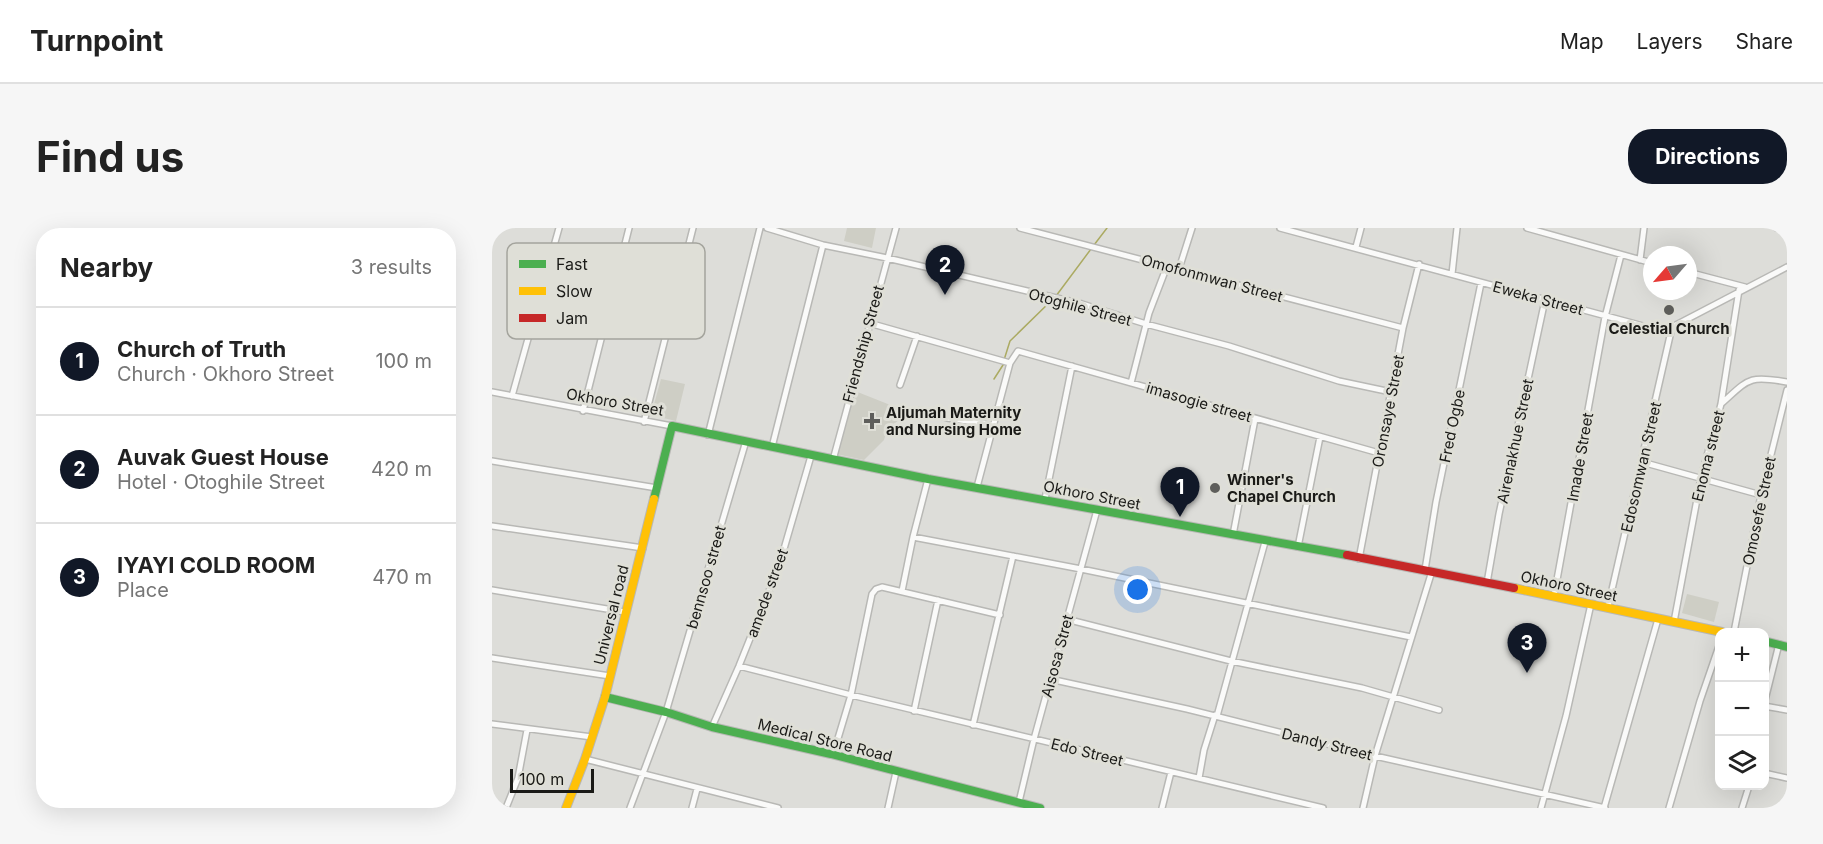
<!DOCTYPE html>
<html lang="en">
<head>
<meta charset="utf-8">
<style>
  body { margin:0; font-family:Inter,sans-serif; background:#f6f6f6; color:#222 }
  .controls { position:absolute; right:18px; bottom:18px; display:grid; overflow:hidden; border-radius:12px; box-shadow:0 6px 24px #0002 }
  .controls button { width:54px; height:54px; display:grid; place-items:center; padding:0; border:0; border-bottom:2px solid #e0e0e0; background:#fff; color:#222; font:30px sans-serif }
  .compass { position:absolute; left:1151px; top:18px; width:54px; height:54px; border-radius:50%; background:#fff; box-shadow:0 6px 24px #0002; rotate:242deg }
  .scale { position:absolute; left:18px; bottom:15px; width:84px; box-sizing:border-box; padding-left:6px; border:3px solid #1a1a17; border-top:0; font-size:16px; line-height:21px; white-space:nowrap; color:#1a1a17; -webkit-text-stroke:4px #dfdfd7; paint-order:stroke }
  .you { position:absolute; left:646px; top:362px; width:21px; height:21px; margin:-15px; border:4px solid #fff; border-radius:50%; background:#1a73e8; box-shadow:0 0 0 9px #1a73e833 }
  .badge { display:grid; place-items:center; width:39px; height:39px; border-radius:50%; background:#111827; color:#fff; font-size:20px; font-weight:700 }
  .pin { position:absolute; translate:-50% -50px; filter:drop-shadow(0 2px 3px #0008) }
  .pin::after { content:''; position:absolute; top:32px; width:21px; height:18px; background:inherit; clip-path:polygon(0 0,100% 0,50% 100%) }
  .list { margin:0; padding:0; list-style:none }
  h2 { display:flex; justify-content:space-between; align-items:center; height:78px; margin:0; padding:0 24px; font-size:26px }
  h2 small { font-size:20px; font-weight:400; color:#767676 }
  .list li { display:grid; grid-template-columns:39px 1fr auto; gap:18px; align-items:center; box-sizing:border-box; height:108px; padding:0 24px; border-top:2px solid #e0e0e0 }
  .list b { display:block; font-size:22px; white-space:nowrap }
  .list p { margin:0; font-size:20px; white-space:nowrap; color:#767676 }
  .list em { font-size:20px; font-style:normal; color:#767676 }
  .icon { flex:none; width:33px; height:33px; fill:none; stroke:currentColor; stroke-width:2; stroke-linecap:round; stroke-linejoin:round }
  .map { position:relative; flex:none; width:1295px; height:580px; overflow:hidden; border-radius:24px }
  header { display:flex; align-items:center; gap:36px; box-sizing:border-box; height:84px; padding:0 30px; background:#fff; border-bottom:2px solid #e0e0e0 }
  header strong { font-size:28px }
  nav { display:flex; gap:33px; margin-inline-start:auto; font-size:21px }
  .intro { display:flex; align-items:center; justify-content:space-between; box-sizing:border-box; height:144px; padding:0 36px }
  h1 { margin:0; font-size:42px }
  .button { padding:15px 27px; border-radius:24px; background:#111827; color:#fff; font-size:21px; font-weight:700 }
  main { display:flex; gap:36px; padding:0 36px }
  aside { flex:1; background:#fff; border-radius:24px; box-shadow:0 6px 24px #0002 }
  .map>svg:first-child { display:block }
</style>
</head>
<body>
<header>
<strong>Turnpoint</strong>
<nav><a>Map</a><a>Layers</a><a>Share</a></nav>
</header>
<div class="intro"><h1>Find us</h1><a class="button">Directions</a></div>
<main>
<aside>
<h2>Nearby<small>3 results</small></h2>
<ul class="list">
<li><span class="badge">1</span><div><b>Church of Truth</b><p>Church · Okhoro Street</p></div><em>100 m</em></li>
<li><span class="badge">2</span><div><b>Auvak Guest House</b><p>Hotel · Otoghile Street</p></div><em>420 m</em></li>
<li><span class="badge">3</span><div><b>IYAYI COLD ROOM</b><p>Place</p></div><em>470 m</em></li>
</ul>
</aside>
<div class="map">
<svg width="1295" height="580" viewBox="0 0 1295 580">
  <rect width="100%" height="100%" fill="#ddddd9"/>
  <path fill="#cecec5" d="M355,0H384L380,20L352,13Z
    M169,151L193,156L184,193L159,187Z
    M363,163L416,184L395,202L392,212L372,232L344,226Z
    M1195,366L1227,374L1222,394L1190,385Z"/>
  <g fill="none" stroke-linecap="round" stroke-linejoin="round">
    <path stroke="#abaa62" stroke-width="1.5" d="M602,17L615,0
      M564,68L599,21
      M512,132L518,113L561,71
      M502,151L511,137"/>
    <defs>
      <path id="street" d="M275,0L331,17L395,30L590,76L654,96L737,118L847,153L899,164
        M528,0L911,100
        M788,0L1155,99H1180L1295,39
        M1035,0L1160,35
        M1285,0L1295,3
        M0,3L1,0
        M864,19L869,0
        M1148,32L1152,0
        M687,41L700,0
        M1196,44L1253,59
        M960,46L965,0
        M377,95L518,135
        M639,155L657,85L675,38
        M408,157L425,108
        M0,164L180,198
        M20,168L67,0
        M1229,176C1257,151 1256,147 1295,154
        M427,182L455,190L502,197
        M91,183L137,0
        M152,194L201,0
        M216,207L268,0
        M280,219L331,17
        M341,232L404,0
        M0,233L165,260
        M1150,234L1269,267
        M485,259L518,135L526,123L887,225
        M553,271L580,138
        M0,298L151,320
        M741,307L763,191
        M421,309L589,341L919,409
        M806,319L828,209
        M867,331L911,100L927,36
        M933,342L944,274L989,55
        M995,355L1007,286L1053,72
        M0,362L133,384
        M410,363L421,309L436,251
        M1062,368L1113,89L1129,27
        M1116,379L1180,99
        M574,391L739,433L870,460L947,482
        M1182,394L1209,250L1229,176L1247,62
        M1242,404L1269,267L1295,162
        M0,430L118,448
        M247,438L359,467L831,580
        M558,451L695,481L883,528L1113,580
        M1272,476L1287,416
        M1272,478L1295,482
        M422,483L446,372
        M725,488L773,314
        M0,496L100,509
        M481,497L521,328
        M220,499L247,438L287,338L319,228
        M341,527L359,467L380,366L384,361L390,359L508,387
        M93,531L286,580
        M1272,545L1295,550
        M707,550L712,522L723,487
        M527,574L542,511L605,282
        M14,580L26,550L35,502
        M138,580L174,484L254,213
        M200,580L205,561
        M396,580L404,544
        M670,580L679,544
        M871,580L883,528L940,343
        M1049,580L1074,488L1099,376
        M1112,580L1166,391
        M1177,580L1208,473L1228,415
        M1250,580L1257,558"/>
      <path id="fast" d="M162,271L180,198L436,251L855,327
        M1272,413L1295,419
        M113,469L174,484L220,499L339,526L548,580"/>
      <path id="slow" d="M1022,360L1230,404
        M74,580L93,531L113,469L162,271"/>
      <path id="jam" d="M855,327L1022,360"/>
    </defs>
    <use href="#street" stroke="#b8b8b5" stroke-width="8"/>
    <use href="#fast" stroke="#b8b8b5" stroke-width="10"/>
    <use href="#slow" stroke="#b8b8b5" stroke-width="10"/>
    <use href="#jam" stroke="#b8b8b5" stroke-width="10"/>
    <use href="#street" stroke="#fafaf9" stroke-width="5"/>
    <use href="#fast" stroke="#4caf50" stroke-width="8"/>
    <use href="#slow" stroke="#ffc107" stroke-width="8"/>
    <use href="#jam" stroke="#c62828" stroke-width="8"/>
  </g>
  <g fill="#5e5e5b" stroke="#dfdfd7" stroke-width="2">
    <circle cx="1177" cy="82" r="6"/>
    <path d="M377 184h6v6h6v6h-6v6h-6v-6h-6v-6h6z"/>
    <circle cx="723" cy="260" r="6"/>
  </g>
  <g text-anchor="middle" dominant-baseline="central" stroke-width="6" stroke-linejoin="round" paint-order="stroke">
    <g font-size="15" fill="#1a1a17" stroke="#dfdfd7">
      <text transform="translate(720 50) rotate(15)">Omofonmwan Street</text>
      <text transform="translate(1046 70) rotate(15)">Eweka Street</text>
      <text transform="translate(588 79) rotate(15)">Otoghile Street</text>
      <text transform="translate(371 116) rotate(-75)">Friendship Street</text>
      <text transform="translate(123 174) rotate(10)">Okhoro Street</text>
      <text transform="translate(707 174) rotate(16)">imasogie street</text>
      <text transform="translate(896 183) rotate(-79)">Oronsaye Street</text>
      <text transform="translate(960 198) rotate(-78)">Fred Ogbe</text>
      <text transform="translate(1023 213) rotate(-78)">Airenakhue Street</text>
      <text transform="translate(1216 228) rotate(-76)">Enoma street</text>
      <text transform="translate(1088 229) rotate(-80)">Imade Street</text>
      <text transform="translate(1149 239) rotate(-77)">Edosomwan Street</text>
      <text transform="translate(600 267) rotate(11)">Okhoro Street</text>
      <text transform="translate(1267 283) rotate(-78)">Omosefe Street</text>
      <text transform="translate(214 349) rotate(-74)">bennsoo street</text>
      <text transform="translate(1077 358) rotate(12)">Okhoro Street</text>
      <text transform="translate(275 365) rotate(-70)">amede street</text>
      <text transform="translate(119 387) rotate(-76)">Universal road</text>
      <text transform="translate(565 428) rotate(-75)">Aisosa Stret</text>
      <text transform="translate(333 512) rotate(14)">Medical Store Road</text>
      <text transform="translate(835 516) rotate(14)">Dandy Street</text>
      <text transform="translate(595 524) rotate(14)">Edo Street</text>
    </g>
    <g font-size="15" font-weight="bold" fill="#1a1a17" stroke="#dfdfd7" text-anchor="start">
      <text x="1177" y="100" text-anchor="middle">Celestial Church</text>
      <text x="394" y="184">Aljumah Maternity<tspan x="394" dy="17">and Nursing Home</tspan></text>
      <text x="735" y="251">Winner's<tspan x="735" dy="17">Chapel Church</tspan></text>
    </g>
  </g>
  <rect x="15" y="15" width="198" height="96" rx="9" fill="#dfdfd7" stroke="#a4a49d" stroke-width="1.5"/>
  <rect x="27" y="32" width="27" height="8" fill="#4caf50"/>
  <rect x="27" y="59" width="27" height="8" fill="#ffc107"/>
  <rect x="27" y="86" width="27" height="8" fill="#c62828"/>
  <g font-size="16" fill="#1a1a17">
    <text x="64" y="42">Fast</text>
    <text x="64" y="69">Slow</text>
    <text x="64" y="96">Jam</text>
  </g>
</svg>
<div class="controls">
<button>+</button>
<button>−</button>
<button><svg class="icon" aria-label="layers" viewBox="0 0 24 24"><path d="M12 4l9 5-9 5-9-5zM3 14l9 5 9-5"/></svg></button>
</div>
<svg class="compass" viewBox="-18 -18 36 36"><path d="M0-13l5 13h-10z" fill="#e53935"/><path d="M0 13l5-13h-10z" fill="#767676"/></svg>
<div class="scale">100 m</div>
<div class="you"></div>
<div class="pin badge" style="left:688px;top:289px">1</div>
<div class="pin badge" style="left:453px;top:67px">2</div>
<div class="pin badge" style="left:1035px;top:445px">3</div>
</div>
</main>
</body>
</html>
